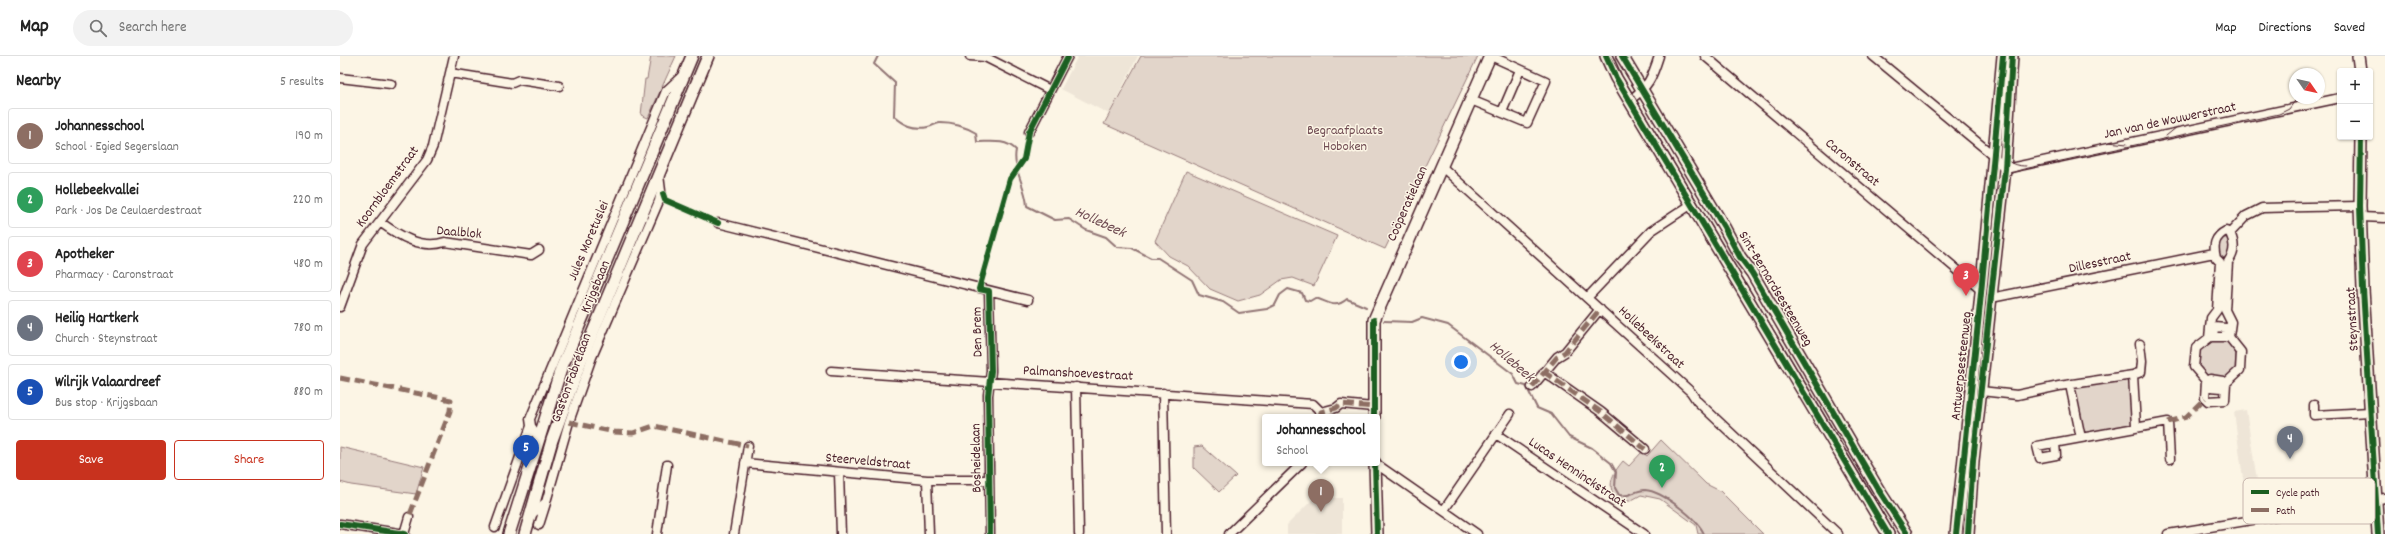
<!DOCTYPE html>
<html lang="en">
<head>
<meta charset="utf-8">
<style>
  body { margin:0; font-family:Dekko,sans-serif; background:#f2f2f2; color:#222 }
  .controls { position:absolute; right:12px; top:12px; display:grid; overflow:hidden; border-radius:4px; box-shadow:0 1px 3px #0004 }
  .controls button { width:36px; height:36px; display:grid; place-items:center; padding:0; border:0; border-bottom:1px solid #e0e0e0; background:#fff; color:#222; font:20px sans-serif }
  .compass { position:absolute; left:1949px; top:12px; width:36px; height:36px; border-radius:50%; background:#fff; box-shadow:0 1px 3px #0004; rotate:124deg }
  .you { position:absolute; left:1121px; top:306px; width:14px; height:14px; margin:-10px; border:3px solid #fff; border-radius:50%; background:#1a73e8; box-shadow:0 0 0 6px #1a73e833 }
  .badge { display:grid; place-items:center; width:26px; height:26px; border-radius:50%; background:#c8321e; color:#fff; font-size:13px; font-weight:700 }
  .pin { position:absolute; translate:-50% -33px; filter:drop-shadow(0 1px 2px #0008) }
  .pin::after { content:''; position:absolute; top:21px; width:14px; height:12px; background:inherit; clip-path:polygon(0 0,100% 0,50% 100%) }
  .popup { position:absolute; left:922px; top:358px; width:118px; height:52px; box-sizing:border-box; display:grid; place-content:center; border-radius:4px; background:#fff; filter:drop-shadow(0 1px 3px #0005); font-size:13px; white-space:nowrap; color:#767676 }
  .popup b { font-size:15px; color:#222 }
  .popup::after { content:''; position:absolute; left:50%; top:100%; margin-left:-8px; border:8px solid transparent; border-top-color:#fff }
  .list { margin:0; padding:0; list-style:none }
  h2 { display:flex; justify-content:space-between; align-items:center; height:52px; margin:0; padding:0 16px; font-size:17px }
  h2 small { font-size:13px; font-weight:400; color:#767676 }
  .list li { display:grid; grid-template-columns:26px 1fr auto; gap:12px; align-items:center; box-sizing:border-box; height:56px; margin:0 8px 8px; padding:0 8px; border:1px solid #e0e0e0; border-radius:4px }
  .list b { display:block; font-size:15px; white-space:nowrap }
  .list p { margin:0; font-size:13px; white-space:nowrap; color:#767676 }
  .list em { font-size:13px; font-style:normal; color:#767676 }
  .actions { display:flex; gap:8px; padding:12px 16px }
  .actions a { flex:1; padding:9px 0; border:1px solid #c8321e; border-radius:4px; text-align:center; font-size:14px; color:#c8321e }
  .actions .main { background:#c8321e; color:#fff }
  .icon { flex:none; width:22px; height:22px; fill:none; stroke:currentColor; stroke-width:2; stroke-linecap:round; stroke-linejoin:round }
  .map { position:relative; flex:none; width:2045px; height:478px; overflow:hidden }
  header { display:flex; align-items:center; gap:24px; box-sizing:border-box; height:56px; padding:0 20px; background:#fff; border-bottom:1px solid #e0e0e0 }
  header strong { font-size:19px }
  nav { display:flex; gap:22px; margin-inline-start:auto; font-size:14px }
  .search { width:280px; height:36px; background:#f2f2f2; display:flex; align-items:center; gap:10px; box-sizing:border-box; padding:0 14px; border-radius:22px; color:#767676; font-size:15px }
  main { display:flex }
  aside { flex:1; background:#fff }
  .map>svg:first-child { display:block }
</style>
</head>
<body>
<header>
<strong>Map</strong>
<div class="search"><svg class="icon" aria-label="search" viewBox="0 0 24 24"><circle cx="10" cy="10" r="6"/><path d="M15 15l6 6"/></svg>Search here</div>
<nav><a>Map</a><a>Directions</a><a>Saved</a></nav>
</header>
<main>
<aside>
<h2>Nearby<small>5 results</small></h2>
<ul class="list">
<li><span class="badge" style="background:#8d6e63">1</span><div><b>Johannesschool</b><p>School · Egied Segerslaan</p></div><em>190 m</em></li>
<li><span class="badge" style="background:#2e9e5b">2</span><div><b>Hollebeekvallei</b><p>Park · Jos De Ceulaerdestraat</p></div><em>220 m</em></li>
<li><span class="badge" style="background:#e0444e">3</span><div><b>Apotheker</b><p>Pharmacy · Caronstraat</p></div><em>480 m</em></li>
<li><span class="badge" style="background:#6b7280">4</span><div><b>Heilig Hartkerk</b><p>Church · Steynstraat</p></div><em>780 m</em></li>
<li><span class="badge" style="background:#1a4fb4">5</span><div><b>Wilrijk Valaardreef</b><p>Bus stop · Krijgsbaan</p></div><em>880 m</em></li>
</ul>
<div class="actions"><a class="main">Save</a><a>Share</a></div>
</aside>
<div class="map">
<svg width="2045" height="478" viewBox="0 0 2045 478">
  <rect width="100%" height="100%" fill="#fcf5e5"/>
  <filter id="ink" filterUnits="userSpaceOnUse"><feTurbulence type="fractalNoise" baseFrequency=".025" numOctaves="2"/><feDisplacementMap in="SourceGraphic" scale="8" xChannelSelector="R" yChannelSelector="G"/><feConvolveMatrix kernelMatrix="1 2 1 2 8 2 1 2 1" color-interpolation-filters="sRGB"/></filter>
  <g filter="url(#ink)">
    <path fill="#eee5d7" d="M738,0H798L769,58L721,33Z
      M1906,354L1921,450L1907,452L1894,356Z
      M974,442H1002V478H947V469Z"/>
    <path fill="#e2d5ca" stroke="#967a7a" d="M311,0H336L308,62L301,59L305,23H307Z
      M801,0H1138L1045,193L764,68Z
      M846,115L997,180L974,230L953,222L941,224L920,239L898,245L870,233L848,210L829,200L815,185Z
      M1882,181L1890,183V197L1884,202L1878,197L1879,185Z
      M1886,281L1896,296L1895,313L1883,325L1870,323L1859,312L1860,295L1872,283Z
      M1793,319L1796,370L1741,382L1730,329Z
      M1321,384L1366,428L1380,435L1423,478H1358L1356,469L1320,443L1301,439L1290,445H1277C1266,430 1272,418 1283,405L1289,410L1302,396L1307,400Z
      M862,390L896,420L879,436L854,412V391Z
      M0,391L84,411L76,438L11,429L0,426Z"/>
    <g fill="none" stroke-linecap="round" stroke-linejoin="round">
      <path stroke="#917474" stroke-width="2" d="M538,0L534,8L555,27L554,60C564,69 574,74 588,71C593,70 596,67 600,67C614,67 624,70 636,77L637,86C651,86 665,83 676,94C672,113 686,130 687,150L715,164L729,163L746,174L766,181L777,191L792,192L811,202H818L852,224L859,239L883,246L899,257L927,253L935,249L940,239L948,233L962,237L965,244L970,245L975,242C988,245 994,254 1007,243L1026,251
        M1044,265L1072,266L1082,262L1108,269L1173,318L1178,328L1186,330L1197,352L1211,358L1229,381L1252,392L1271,407L1276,416L1275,432L1279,439C1289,442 1295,434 1305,434C1322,435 1358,463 1364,478"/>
      <defs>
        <path id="street" d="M630,0L645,1L710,34
          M1365,0L1641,234
          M1533,0L1654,100L1665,113L2000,42
          M110,17L172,27L179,24L219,30
          M0,22L51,28
          M1131,44L1187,67L1206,25L1151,0
          M1290,44C1309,30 1312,22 1319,0
          M1162,56L1180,14
          M689,76L728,0
          M1101,110L1351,336L1357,345L1498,478
          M2021,161L2045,162
          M40,166C58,179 81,194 105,186L191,199L199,194
          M378,167L688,244
          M1886,175L1890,177C1895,187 1895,197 1888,206L1885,254L1891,266L1889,281L1901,296L1900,314L1886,327L1885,344L1868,345L1865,342L1866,325L1854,311L1856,292L1869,282L1871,262L1877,254L1880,206L1876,202C1873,190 1874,181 1886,175Z
          M1890,177L1906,160L1922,152L2020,150
          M649,235L651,315L648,339L650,478
          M1247,242L1311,175L1352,148
          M1651,242L1874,197
          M0,251L23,188L87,104L93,90L114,0
          M1874,271L1886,272V281H1873Z
          M491,315L973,348L981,356
          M1204,316L1261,356L1305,393
          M1793,319L1801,316L1802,305L1800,288
          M1870,323L1883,325L1882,332L1870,331Z
          M1730,329L1741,382L1828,366L1830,403
          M736,331L739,478
          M1192,331L1217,301L1225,296L1260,253
          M1641,335L1677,339L1719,330L1793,319L1796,370
          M823,337L826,478
          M1974,349V359L2030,356
          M981,356L996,352L1001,348L1033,351
          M1156,378L1304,478
          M198,381L191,370L190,363L326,35L342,20
          M1715,387L1716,399L1700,402L1697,390L1741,382
          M405,407L587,424H649
          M1035,407L1137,478
          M499,417L501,478
          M587,424L589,478
          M1104,454L1170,358
          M190,460L206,446L229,366L252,301L319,145L321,135L319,119
          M0,468L65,478
          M199,469L206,447
          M155,471L191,370
          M64,478L69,461
          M317,478L327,409
          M394,478L408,390
          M889,478L962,407
          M1828,478L2045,442"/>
        <path id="secondary" d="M1266,0L1276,22L1548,478
          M1282,0L1384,171L1400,201L1412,217L1538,433L1567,478
          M2018,0L2020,15
          M2021,81L2020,150L2023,233L2038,478
          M1034,361V264L1150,0
          M1035,407L1037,478
          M169,478L221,313L352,0
          M185,478L212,384L240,307L368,0
          M1616,478L1640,248L1663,0
          M1628,478L1633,405L1665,113L1672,0"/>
      </defs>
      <use href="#street" stroke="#4a1f2b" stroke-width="11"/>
      <use href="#secondary" stroke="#4a1f2b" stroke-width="14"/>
      <use href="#street" stroke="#fcf5e5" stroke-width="8"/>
      <use href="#secondary" stroke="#fcf5e5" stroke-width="11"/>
      <path stroke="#4a1f2b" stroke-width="1" d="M1270,0L1555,478
        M1826,80L1837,71
        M1768,86L1787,88
        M1662,88C1663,104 1670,110 1686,110
        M1654,135L1662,37
        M1623,478L1656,140C1659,123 1668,117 1684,113L1939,58L1949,53L1957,42"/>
      <path stroke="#8d6e63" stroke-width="5" stroke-dasharray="10 5" stroke-linecap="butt" d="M1204,316L1261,356L1305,393
        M0,322L111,344L110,355L69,461
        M1192,331L1217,301L1225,296L1260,253
        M980,361L981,356L996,352L1001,348L1033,351
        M229,366L274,376L293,377L314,370L408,390
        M1828,366L1846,361L1865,342"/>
      <defs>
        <path id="cycleway" d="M1266,0L1276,22L1548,478
          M1282,0L1384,171L1400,201L1412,217L1538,433L1567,478
          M2021,81L2020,150L2023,233L2038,478
          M323,138L325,144L378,167
          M1034,361V264
          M1035,407L1037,478
          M0,468L65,478
          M650,478L648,339L651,315L649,235L639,233L670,123L684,103L689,76L728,0
          M1616,478L1640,248L1663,0
          M1628,478L1633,405L1665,113L1672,0"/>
      </defs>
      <use href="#cycleway" stroke="#fcf5e5" stroke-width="8"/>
      <use href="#cycleway" stroke="#1b5e20" stroke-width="6"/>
    </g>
  </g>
  <g text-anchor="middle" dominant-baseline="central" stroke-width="3" stroke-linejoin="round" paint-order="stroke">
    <g font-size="14" fill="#4a1f2b" stroke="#fcf5e5">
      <text transform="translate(1830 65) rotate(-12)">Jan van de Wouwerstraat</text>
      <text transform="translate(1512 107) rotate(40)">Caronstraat</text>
      <text transform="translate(48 131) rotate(-54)">Koornbloemstraat</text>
      <text transform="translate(1068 148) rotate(-66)">Coöperatielaan</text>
      <text transform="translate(119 177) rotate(5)">Daalblok</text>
      <text transform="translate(249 185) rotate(-67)">Jules Moretuslei</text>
      <text transform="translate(1760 207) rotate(-12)">Dillesstraat</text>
      <text transform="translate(256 231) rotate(-67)">Krijgsbaan</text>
      <text transform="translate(1435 233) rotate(59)">Sint-Bernardsesteenweg</text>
      <text transform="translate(2013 263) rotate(-93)">Steynstraat</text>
      <text transform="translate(638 276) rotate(-91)">Den Brem</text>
      <text transform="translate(1311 282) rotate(43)">Hollebeekstraat</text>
      <text transform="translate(1622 310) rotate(-84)">Antwerpsesteenweg</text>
      <text transform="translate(738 318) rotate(3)">Palmanshoevestraat</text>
      <text transform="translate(232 322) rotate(-70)">Gaston Fabrélaan</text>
      <text transform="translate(637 402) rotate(-91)">Bosheidelaan</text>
      <text transform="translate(528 406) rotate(5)">Steerveldstraat</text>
      <text transform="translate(1237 417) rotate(34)">Lucas Henninckstraat</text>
    </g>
    <g font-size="14" fill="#704c53" stroke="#fcf5e5">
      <text x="1005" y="75">Begraafplaats<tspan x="1005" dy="16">Hoboken</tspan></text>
    </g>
    <g font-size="15" font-style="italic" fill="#6d4950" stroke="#fcf5e5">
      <text transform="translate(760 167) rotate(25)">Hollebeek</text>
      <text transform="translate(1171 306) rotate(41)">Hollebeek</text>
    </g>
  </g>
  <rect x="1903" y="422" width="132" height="46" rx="6" fill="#fcf5e5" stroke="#c7b5ad" stroke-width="1"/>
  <rect x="1911" y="434" width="18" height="4" fill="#1b5e20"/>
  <rect x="1911" y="452" width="18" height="4" fill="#8d6e63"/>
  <g font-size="11" fill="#4a1f2b">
    <text x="1936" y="440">Cycle path</text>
    <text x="1936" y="458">Path</text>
  </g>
</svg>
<div class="controls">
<button>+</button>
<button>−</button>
</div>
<svg class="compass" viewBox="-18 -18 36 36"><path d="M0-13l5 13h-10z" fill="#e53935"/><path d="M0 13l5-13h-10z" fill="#767676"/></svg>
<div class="you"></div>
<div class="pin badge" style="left:981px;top:456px;background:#8d6e63">1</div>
<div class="popup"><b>Johannesschool</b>School</div>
<div class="pin badge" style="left:1322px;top:432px;background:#2e9e5b">2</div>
<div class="pin badge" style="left:1626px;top:240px;background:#e0444e">3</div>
<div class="pin badge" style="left:1950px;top:403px;background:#6b7280">4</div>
<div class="pin badge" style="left:186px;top:412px;background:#1a4fb4">5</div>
</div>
</main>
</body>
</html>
